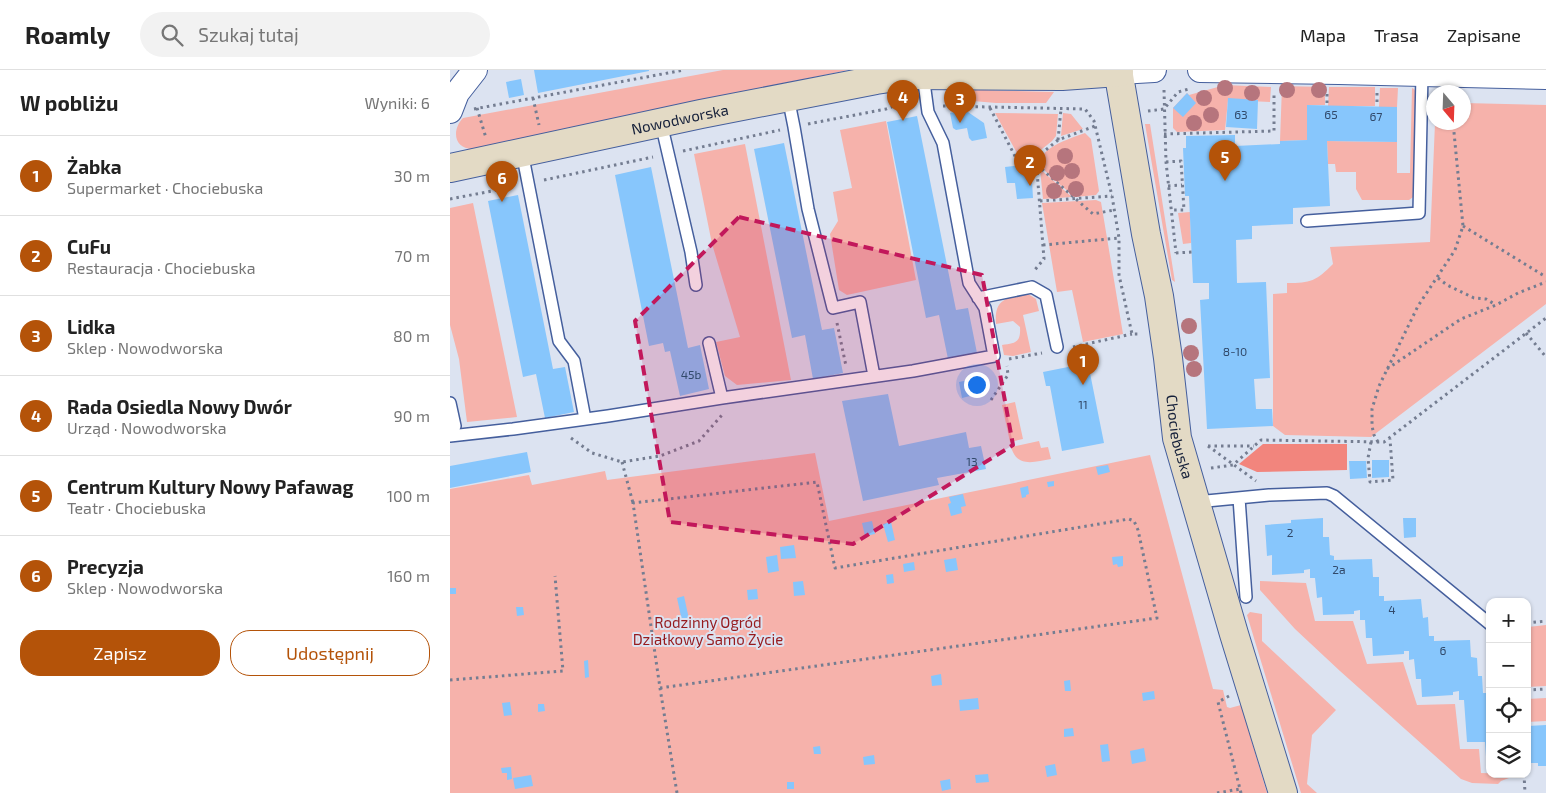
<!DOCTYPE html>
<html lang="pl">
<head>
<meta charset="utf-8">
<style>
  body { margin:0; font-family:"Exo 2",sans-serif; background:#f2f2f2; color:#222 }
  .controls { position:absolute; right:15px; bottom:15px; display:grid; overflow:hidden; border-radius:10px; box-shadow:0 1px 4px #0004 }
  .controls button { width:45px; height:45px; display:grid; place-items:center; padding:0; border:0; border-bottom:1px solid #e0e0e0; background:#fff; color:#222; font:25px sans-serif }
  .compass { position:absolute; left:976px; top:15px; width:45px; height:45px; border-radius:50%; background:#fff; box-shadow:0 1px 4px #0004; rotate:161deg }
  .you { position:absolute; left:526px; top:314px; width:18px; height:18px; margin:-12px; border:4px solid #fff; border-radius:50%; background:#1a73e8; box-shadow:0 0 0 8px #1a73e833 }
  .badge { display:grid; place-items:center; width:32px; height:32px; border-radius:50%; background:#b45309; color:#fff; font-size:16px; font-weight:700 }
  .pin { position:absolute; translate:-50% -41px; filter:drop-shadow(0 1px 2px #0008) }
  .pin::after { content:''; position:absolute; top:26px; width:18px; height:15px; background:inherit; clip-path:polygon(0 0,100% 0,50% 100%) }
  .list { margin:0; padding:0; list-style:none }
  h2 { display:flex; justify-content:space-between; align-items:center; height:65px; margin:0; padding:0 20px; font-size:21px }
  h2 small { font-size:16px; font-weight:400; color:#767676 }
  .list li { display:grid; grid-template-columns:32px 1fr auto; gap:15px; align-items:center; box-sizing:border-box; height:80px; padding:0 20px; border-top:1px solid #e0e0e0 }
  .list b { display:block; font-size:19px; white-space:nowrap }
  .list p { margin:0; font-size:16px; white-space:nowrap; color:#767676 }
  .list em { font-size:16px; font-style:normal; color:#767676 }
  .actions { display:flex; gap:10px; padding:15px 20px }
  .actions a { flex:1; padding:11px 0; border:1px solid #b45309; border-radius:20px; text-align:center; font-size:18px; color:#b45309 }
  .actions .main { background:#b45309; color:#fff }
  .icon { flex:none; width:28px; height:28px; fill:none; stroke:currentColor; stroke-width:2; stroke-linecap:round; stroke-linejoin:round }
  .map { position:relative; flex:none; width:1096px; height:723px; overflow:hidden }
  header { display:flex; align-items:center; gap:30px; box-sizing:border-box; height:70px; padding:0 25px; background:#fff; border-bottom:1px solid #e0e0e0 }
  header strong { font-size:24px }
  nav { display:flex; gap:28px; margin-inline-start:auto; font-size:18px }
  .search { width:350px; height:45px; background:#f2f2f2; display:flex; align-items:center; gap:12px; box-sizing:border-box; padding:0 18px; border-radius:28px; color:#767676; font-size:19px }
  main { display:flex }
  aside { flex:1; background:#fff }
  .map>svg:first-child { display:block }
</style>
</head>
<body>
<header>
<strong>Roamly</strong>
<div class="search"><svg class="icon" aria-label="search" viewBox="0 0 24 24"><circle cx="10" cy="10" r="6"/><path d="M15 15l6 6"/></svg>Szukaj tutaj</div>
<nav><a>Mapa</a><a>Trasa</a><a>Zapisane</a></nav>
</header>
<main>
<aside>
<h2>W pobliżu<small>Wyniki: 6</small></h2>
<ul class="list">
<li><span class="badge">1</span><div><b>Żabka</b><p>Supermarket · Chociebuska</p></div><em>30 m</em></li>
<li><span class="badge">2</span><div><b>CuFu</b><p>Restauracja · Chociebuska</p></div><em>70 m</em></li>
<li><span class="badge">3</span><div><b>Lidka</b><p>Sklep · Nowodworska</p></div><em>80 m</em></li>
<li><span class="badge">4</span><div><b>Rada Osiedla Nowy Dwór</b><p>Urząd · Nowodworska</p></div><em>90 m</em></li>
<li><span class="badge">5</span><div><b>Centrum Kultury Nowy Pafawag</b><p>Teatr · Chociebuska</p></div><em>100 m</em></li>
<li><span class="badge">6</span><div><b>Precyzja</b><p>Sklep · Nowodworska</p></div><em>160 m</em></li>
</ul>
<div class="actions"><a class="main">Zapisz</a><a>Udostępnij</a></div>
</aside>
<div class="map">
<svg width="1096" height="723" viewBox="0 0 1096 723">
  <rect width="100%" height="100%" fill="#dce3f1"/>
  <path fill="#f6b2ab" d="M273,0H398L23,79C3,79 2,59 13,48Z
    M775,15L821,17L820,32L778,30L775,60L727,62L723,58V38L737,23L739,25Z
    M832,16L875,17V35H857V70L830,71Z
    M879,17H925V36H878Z
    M930,18H948L947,37H929Z
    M962,18L964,19L967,24L966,125L959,130H912L906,119V102H886L885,94H878L877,71L947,72V103H960Z
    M501,19L604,22L596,33H546L500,29Z
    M1014,33L1096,35V234L921,367L835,365L823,356V224L837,223V213C861,213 866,211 883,194L880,177L980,172L985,53L1014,52Z
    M545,43L608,44L606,66L602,71L587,83L568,85Z
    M613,43L621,44L633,59L611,66Z
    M436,51L466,210L397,225L389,220L380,164L388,151L383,122L402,118L390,60Z
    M695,54H700L725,212L722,210Z
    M635,63L641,69L649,121L646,125L625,127C618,121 593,102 591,95C585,79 624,67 635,63Z
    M295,74L341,310L287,315L275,306L266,272L290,267L262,174L244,84Z
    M590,99L622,127L593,129Z
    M646,130L651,132L673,264L633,272L622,220L607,222L592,133Z
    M23,133L67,347L17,352L9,289L0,255V138Z
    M740,142L741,173L733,174L728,143Z
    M578,224L586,229L589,241L573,245L581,282L563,286L554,285L552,275C565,273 571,273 570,257L563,251L546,254C544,228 557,228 578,224Z
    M565,332L573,369L560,372L552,335Z
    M589,371L591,378L598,377L601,389C584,392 567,398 561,377Z
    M365,383L379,451L700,385L763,619L773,620L777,637L780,638L791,635L817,723H0V419L79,405L82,415L155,401L157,410Z
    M810,511L856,513L865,551H903L917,594L953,592L967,635L1005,634L1010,679H1029L1031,703L1061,704L1059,708L1051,711L1048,714L1022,713L1011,709L890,601L845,559L810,520Z
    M800,542L812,544V571L886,640L862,665L857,714L867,723H851L797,545Z
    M1096,555V616L1077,617V559L1078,557Z
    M1096,628V651L1077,652V629Z"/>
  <path fill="#f2857d" d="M813,374H897V400L807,402L789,394Z"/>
  <path fill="#87c6fc" d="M84,0H199V1L88,23Z
    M71,9L74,25L59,28L56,12Z
    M737,23L746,33L733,47L723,38Z
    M778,28L808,30L807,59L776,57Z
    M857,35L947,37V72L877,71L880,136L843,138V154L802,156V169L786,170L787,213L816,212L820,308L804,309L806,339H822L823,356L757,359L750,230L759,229V213H743L739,126H735L733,78H736V66L785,65V76L830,74V71L857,70Z
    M515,40L534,53L537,68L522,71L519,68L517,58L506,60L503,58L500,43Z
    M467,46L506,240L518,238L527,283L498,289L489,245L476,248L437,52Z
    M334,73L372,260L384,258L393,303L363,309L355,265L342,268L304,79Z
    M581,94L583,128L567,129L565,113H557L555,97Z
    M201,97L238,278L250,275L259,319L230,326L220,281L215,282L213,273L199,276L165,105Z
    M68,125L103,299L115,297L124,342L95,348L86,304L73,307L38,131Z
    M638,293L654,373L612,381L600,316H596L593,302Z
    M533,307L536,322L512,328L509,312Z
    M438,324L449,376L516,362L519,378L531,376L536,399L487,408L489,415L413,431L392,331Z
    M77,382L81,402L0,418V396Z
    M922,390H939V407L922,408Z
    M899,391H916L917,408L900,409Z
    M658,395L660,402L648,405L646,397Z
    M604,411V416L598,417L597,412Z
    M578,416L579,424L576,425V427L572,428L570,418Z
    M513,424L516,436L511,437L512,443L501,446L498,434L501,433L499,427Z
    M873,448V467H879L880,485L884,486V490L922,489L923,507H929V526H934V531L971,529L973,548L978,547L979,566H984V571L1020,570L1021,587L1027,588L1028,606H1032L1033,623H1037V616H1040V701H1037L1035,672H1017L1014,630H1009V621L1003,622V625L972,627L971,609H966L964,589L959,590V581H954V584L923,586L922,568H916L915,550H910V540L904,541V544L873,545L872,527L867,528L865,508H860V499L854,500V503L822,505V485L817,486L815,455L841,453V450Z
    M953,448H966V467L954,468Z
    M422,451L425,464L415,466L412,453Z
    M441,452L445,470L438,472L433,454Z
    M344,475L346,488L331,489L330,477Z
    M327,485L329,501L318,503L316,487Z
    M673,486V496L668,497L667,494L663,495L662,487Z
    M506,488L508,500L496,502L494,490Z
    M464,492L465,500L454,502L453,494Z
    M443,504L444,513L437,514L436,505Z
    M353,511L355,525L344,526L343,512Z
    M0,518H6V524H0Z
    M307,519L308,529L298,530L297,520Z
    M234,526L239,549L232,551L227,528Z
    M66,537H73L74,545L67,546Z
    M138,590L139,607L135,608L134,591Z
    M491,604L492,615L482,616L481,606Z
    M620,610L621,621H615L614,611Z
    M704,621L705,629L693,631L692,623Z
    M528,628L529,639L510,641L509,630Z
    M60,632L62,645L54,646L52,633Z
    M88,634H94L95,641L88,642Z
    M1096,655V696H1088V693H1081V698H1077L1078,656Z
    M623,658L624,666L614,667V659Z
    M658,674L660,691L652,692L650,675Z
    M370,676L371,684H364L363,677Z
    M694,678L696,691L682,694L680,681Z
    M424,685L425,694L414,695L413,687Z
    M605,694L607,705L597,707L595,696Z
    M61,697L62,709L57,710V703H52L51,698Z
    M538,704L539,712L526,713L525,705Z
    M81,705L83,716L65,719L63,708Z
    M500,709L501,719L492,721L490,711Z
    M337,712H344V719H337Z"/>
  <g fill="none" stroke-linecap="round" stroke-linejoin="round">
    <defs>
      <path id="lane" d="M338,27L344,57L358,139L383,238L410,232L424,306
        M211,53L241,182L246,215
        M72,82L109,271L124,291L135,349
        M857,151L969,143L972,4
        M528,228L582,217L596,225L607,277
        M259,273L272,328
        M0,333L5,356L0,366
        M0,366L63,359L158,346L272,328L463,301L544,286L535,238L519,213L493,73L478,42L473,5
        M789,428L796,527
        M746,432L819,425L877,423L884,426L1040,554"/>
      <path id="street" d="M750,0L889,2L1096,7
        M669,2L704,0
        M0,41L7,23L25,0"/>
      <g id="secondary">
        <path id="s1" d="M668,0L696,164L709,226L718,288L727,368L784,564L833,723"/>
        <path d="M460,5L612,6L669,2"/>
        <path id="s2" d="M0,98L251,44L426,10L460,5L477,0"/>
      </g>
    </defs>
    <use href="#lane" stroke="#455f9d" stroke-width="14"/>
    <use href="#street" stroke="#455f9d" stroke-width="26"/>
    <use href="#secondary" stroke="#455f9d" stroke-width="30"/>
    <path stroke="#747d91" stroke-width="3" stroke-dasharray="2.5 4" stroke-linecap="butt" d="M714,20L716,92L726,183
      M927,23V35
      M83,28L89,55
      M877,33V22
      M450,34L452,47
      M493,36L635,39L644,51L662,126L669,168V205L682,264H690
      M27,38L36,68
      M540,38L566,88H586L594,189L583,202
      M24,39L234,0
      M698,41L714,39L728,22L739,19
      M358,54L436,39L450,34H462
      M714,64L824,61V22
      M608,70L611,39
      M233,81L330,60
      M586,88L608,70L645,56
      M716,92L731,91L734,140H721
      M587,95L643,144L664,140
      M94,110L203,87
      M718,116L732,115
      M0,129L63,117
      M590,131L662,126
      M1013,156L1096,207
      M593,175L669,168
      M726,183L742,182
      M988,208L997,215L1024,228L1036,229L1046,235
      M387,253L396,296
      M1076,263L1096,287
      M623,277L682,264
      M559,289L592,283
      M937,299L1011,249L1046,235L1068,223L1096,212
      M541,330L558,305L557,296
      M121,368L142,383L172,392L210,386L249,371L272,345V344
      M921,372L918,388L920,412L943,410L940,369
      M928,372L924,365L922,356V339L929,316L968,236L1005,180L1013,156L1003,52
      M758,376L806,411
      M758,376H804
      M172,392L183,433
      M761,398L783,395L811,370L934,372L1096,248
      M1077,553L1096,551
      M0,610L113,601L105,506
      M210,618L707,548L688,460L684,451L679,449L385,498L367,412L183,433L210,618L227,723
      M1077,620L1096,619
      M779,626L768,632L791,723
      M1074,704L1075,723
      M767,723L790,719"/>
    <use href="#lane" stroke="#fff" stroke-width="11"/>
    <use href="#street" stroke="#fff" stroke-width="24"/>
    <use href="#secondary" stroke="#e3dac5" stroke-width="28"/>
  </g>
  <g fill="#b6757d">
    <circle cx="775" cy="18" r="8"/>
    <circle cx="837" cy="20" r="8"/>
    <circle cx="869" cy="20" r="8"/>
    <circle cx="802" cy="23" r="8"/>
    <circle cx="754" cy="28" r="8"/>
    <circle cx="761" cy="45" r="8"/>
    <circle cx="744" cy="53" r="8"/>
    <circle cx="615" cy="86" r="8"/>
    <circle cx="622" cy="101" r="8"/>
    <circle cx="607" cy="103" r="8"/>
    <circle cx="626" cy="119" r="8"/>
    <circle cx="604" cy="121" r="8"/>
    <circle cx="739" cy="256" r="8"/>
    <circle cx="741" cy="283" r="8"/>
    <circle cx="744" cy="299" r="8"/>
  </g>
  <path fill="#c2185b" fill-opacity="0.2" stroke="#c2185b" stroke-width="4" stroke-dasharray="10 6" stroke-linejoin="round" d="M289,147L532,205L563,375L403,474L220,452L185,251Z"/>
  <g text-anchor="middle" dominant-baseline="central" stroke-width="4" stroke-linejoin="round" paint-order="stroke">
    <g font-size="12" fill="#31496a">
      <text x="791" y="44">63</text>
      <text x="881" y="44">65</text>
      <text x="926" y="46">67</text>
      <text x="785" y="281">8-10</text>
      <text x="241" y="304">45b</text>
      <text x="633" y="334">11</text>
      <text x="522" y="391">13</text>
      <text x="840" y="462">2</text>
      <text x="889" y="499">2a</text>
      <text x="942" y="539">4</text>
      <text x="993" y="580">6</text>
    </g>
    <g font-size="15" fill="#141f39" stroke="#dce3f1">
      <text stroke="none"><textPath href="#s2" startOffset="235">Nowodworska</textPath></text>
      <text stroke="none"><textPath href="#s1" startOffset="372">Chociebuska</textPath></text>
    </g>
    <g font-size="15" fill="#961b1e" stroke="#dce3f1">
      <text x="258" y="552">Rodzinny Ogród<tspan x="258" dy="17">Działkowy Samo Życie</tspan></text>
    </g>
  </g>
</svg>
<div class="controls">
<button>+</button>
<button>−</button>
<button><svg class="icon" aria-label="locate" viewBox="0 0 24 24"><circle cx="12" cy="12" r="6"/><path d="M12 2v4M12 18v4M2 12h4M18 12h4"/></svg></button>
<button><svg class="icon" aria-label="layers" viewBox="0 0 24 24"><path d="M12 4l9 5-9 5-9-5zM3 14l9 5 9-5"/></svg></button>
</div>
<svg class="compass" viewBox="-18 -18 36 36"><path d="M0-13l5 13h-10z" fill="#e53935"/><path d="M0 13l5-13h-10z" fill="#767676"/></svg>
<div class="you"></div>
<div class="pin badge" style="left:633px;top:315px">1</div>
<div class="pin badge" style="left:580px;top:116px">2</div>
<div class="pin badge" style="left:510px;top:53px">3</div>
<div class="pin badge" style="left:453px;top:51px">4</div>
<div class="pin badge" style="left:775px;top:111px">5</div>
<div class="pin badge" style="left:52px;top:132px">6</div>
</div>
</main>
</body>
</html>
